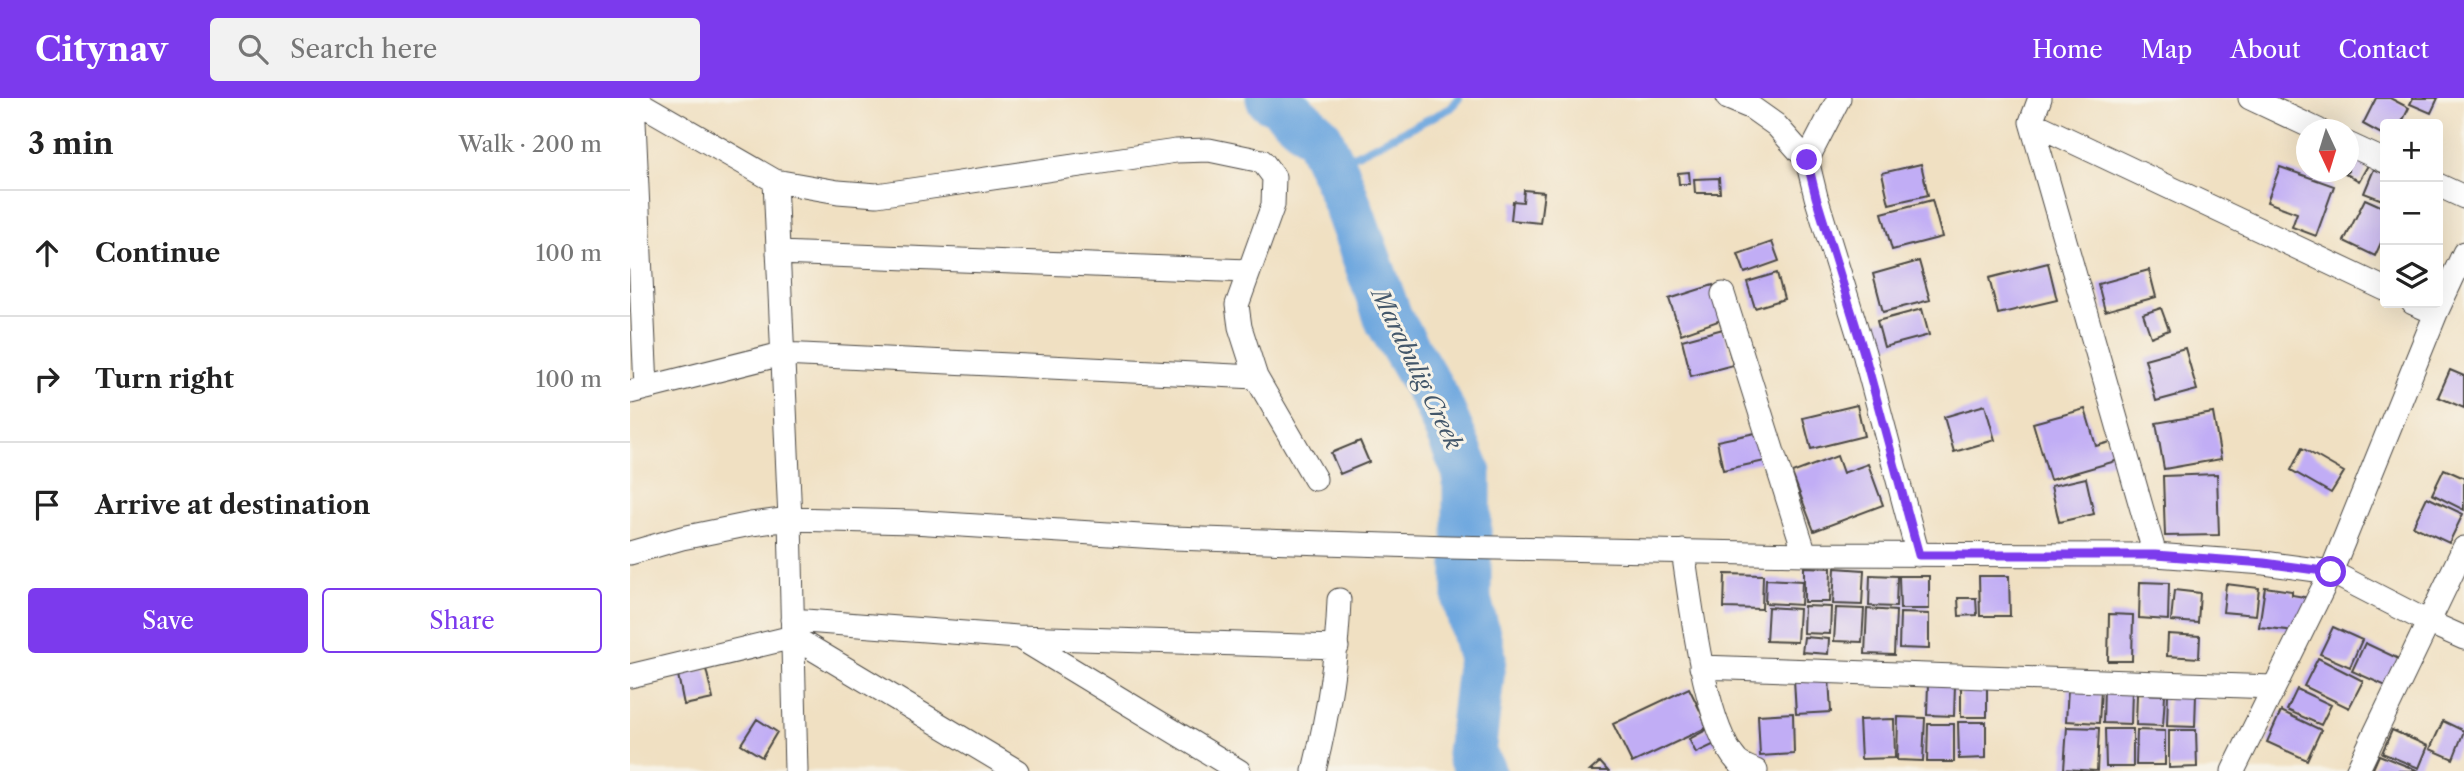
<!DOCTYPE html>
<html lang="en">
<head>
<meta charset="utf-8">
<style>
  body { margin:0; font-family:"Libre Caslon Text",serif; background:#f2f2f2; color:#222 }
  .controls { position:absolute; right:21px; top:21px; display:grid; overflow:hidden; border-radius:7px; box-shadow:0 7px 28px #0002 }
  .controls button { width:63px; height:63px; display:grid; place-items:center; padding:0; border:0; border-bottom:2px solid #e0e0e0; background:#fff; color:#222; font:35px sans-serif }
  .compass { position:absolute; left:1666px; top:21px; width:63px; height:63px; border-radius:50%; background:#fff; box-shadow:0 7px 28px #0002; rotate:176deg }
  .stop { position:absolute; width:21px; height:21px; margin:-16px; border:5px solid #7c3aed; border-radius:50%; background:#fff }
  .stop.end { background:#7c3aed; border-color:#fff; box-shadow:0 2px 7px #0008 }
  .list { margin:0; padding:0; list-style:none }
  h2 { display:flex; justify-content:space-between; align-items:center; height:91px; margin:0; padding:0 28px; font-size:30px }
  h2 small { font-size:23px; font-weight:400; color:#767676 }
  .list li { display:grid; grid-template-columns:46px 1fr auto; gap:21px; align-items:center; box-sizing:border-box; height:126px; padding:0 28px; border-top:2px solid #e0e0e0 }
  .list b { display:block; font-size:26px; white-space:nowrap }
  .list em { font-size:23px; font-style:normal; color:#767676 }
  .actions { display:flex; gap:14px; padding:21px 28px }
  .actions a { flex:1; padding:16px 0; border:2px solid #7c3aed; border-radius:7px; text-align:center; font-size:24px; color:#7c3aed }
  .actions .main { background:#7c3aed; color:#fff }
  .icon { flex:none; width:38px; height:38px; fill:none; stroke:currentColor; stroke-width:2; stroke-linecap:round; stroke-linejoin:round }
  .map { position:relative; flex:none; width:1834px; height:673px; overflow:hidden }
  header { display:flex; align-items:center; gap:42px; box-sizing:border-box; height:98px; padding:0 35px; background:#7c3aed; color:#fff }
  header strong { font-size:33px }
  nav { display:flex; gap:38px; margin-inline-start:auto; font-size:24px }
  .search { width:490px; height:63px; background:#f2f2f2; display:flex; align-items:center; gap:18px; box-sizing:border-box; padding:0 24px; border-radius:7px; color:#767676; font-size:26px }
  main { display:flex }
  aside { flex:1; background:#fff }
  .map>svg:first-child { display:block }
</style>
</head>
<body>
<header>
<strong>Citynav</strong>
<div class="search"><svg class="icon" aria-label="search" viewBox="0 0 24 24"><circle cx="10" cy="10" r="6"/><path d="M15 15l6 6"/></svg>Search here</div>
<nav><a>Home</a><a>Map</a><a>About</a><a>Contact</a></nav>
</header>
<main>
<aside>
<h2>3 min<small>Walk · 200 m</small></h2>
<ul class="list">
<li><svg class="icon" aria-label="ahead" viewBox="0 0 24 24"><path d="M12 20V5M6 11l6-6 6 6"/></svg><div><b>Continue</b></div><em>100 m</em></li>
<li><svg class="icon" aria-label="right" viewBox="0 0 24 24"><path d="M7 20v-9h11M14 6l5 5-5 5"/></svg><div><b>Turn right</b></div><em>100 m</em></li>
<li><svg class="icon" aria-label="arrive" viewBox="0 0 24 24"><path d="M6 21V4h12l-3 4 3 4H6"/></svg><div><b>Arrive at destination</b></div></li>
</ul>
<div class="actions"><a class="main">Save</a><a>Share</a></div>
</aside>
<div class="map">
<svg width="1834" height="673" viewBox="0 0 1834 673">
  <rect width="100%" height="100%" fill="#f7f3e8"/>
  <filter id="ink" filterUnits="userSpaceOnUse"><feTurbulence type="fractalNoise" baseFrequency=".0143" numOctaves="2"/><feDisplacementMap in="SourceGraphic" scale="14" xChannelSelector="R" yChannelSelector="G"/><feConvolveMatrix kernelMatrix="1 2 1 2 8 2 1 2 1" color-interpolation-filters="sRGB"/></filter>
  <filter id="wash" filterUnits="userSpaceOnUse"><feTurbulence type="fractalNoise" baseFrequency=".00686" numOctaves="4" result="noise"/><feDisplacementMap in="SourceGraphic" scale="28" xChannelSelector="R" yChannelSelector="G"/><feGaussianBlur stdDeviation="1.57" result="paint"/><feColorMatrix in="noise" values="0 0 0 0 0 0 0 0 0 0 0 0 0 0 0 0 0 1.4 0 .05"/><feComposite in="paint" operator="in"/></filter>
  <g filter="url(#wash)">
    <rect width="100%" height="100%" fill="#f0e0c2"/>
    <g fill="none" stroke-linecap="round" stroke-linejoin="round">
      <path stroke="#6fa8df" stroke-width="8" d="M707,79L717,61L821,10L829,0"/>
      <path stroke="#6fa8df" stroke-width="49" d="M640,0L649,4L688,39L707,79L759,222L806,302L837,375V502L852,560L841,656L851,673"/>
    </g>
    <g id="blocks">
      <path fill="#c1adf5" d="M1746,0H1760L1779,10L1771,26H1755V38L1733,26Z
        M1783,0H1808L1801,15L1780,6Z
        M1728,54L1741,62L1729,83L1713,74H1718V69Z
        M1291,66L1298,97L1259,106L1252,75Z
        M1650,69L1704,88L1686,138L1662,129L1667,115L1637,104Z
        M1744,71L1755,76V103L1734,95Z
        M1059,74L1060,86H1049L1048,75Z
        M1089,80L1090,95H1065L1064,81Z
        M894,92L914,94L910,125L881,122L883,103L893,104Z
        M1735,101L1755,110V136L1745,158L1714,143Z
        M1302,102L1312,139L1262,152L1252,115Z
        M1142,144L1149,163L1115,175L1108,156Z
        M1289,163L1300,202L1253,214L1243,176Z
        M1418,165L1427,202L1368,216L1359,180Z
        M1519,172L1526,199L1475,213L1468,186Z
        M1147,175L1154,201L1125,210L1117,184Z
        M1083,187L1094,221L1051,236L1039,201Z
        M1531,210L1539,232L1521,239L1513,216Z
        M1292,211L1299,237L1254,249L1247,223Z
        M1093,231L1103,267L1061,278L1052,242Z
        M1555,250L1567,292L1526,303L1515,261Z
        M1820,272L1834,278V310L1808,299Z
        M1227,307L1234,338L1181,351L1173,320Z
        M1355,307L1365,342L1324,354L1314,319Z
        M1455,311L1466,348L1484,343L1489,362L1420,382L1403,325Z
        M1583,315L1591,361L1534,371L1526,325Z
        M1130,334L1135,363L1093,372L1087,343Z
        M730,343L739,364L710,376L701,355Z
        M1672,350L1714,374L1701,395L1661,372Z
        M1207,358L1213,375L1238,366L1253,407L1184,433L1162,375Z
        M1814,371L1834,380V412L1802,396Z
        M1587,376L1589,437L1535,438L1533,378Z
        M1456,380L1464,416L1429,424L1421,388Z
        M1797,399L1833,416L1819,445L1783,428Z
        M1174,469L1201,470L1200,504H1174Z
        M1205,470L1234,472L1232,507L1203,506Z
        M1095,476L1133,477L1132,511L1094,510Z
        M1240,477L1267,478L1266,509L1239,508Z
        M1269,478H1299V511H1270Z
        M1349,478H1379L1380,518H1350Z
        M1136,481L1172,483L1171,507L1135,505Z
        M1510,484L1539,485L1538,522L1509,520Z
        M1596,486L1629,490L1626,517L1593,514Z
        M1635,489L1662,493V497L1680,500L1666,533L1629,529Z
        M1544,492L1570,495L1568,525L1541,523Z
        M1328,500H1346L1347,517L1329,518Z
        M1174,508L1201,509L1200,536L1173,535Z
        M1138,509L1169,511L1167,544L1136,543Z
        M1206,510L1234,511L1232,544L1204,543Z
        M1237,511L1266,513L1264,557L1235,556Z
        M1270,515L1299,516V551L1269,550Z
        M1479,516L1503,517L1502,563H1478Z
        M1703,529L1732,542L1720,569L1690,556Z
        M1538,536L1570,538L1569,560L1537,558Z
        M1174,539L1199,541L1198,556L1172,554Z
        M1735,545L1769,561L1756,588L1722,573Z
        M1688,560L1733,583L1719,610L1674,588Z
        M76,571L83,601L54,607L48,577Z
        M1199,580L1201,614L1166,616L1164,581Z
        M1298,586H1325L1324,618L1297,617Z
        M1331,587H1357V619H1331Z
        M1474,589L1502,590L1501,626L1473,625Z
        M1059,590L1078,629L1002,665L983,626Z
        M1438,590L1471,592L1469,625L1436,623Z
        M1667,591L1701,607L1691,627L1657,612Z
        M1538,595L1566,596L1565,629L1537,628Z
        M1507,596L1535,597L1533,628L1506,627Z
        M1651,613L1691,632L1677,662L1637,644Z
        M1163,615L1164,656L1130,658L1128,617Z
        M1268,619L1295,620L1293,663L1267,662Z
        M127,621L147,634L132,659L111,646Z
        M1264,621L1265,660L1231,661L1229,622Z
        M1813,623L1834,633L1823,661L1800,651Z
        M1328,624H1356V660L1329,661Z
        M1298,626H1324V664H1297Z
        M1437,629L1469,630L1467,673L1434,671Z
        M1080,630L1087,645L1066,655L1059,641Z
        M1475,631H1503V669H1476Z
        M1507,632L1535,633V667H1506Z
        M1539,632H1566L1567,669L1539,670Z
        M1762,632L1798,648L1789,670L1752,655Z
        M1749,657L1789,673H1742Z
        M970,664L978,673H960Z"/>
    </g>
  </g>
  <g filter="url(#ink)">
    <use href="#blocks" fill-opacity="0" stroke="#494642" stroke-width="2"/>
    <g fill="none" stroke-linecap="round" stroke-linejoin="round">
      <defs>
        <path id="street" d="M1098,0L1122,10L1146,27L1177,62L1186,99L1234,255L1288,457
          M1410,0L1401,24L1525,457
          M1620,0L1688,32
          M3,1L16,290
          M1401,24L1755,191
          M1718,46L1755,63
          M1177,62L1209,0
          M145,83L160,421L166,673
          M1808,87L1834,99
          M148,155L618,173
          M1093,196L1175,456
          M1783,205L1806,215
          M626,279L685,381
          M0,294L152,256L626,279L610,229L607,207L643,107L644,79L632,63L579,52L546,53L247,97L208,94L145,83L1,0
          M1053,453C1061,504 1074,627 1107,663C1112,668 1120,670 1126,673
          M0,455L52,440L121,426L160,421L283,424L543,440L819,449L1175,456L1525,457L1634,465L1701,474L1798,524L1834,540
          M162,522L388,539L707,549
          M390,540L609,673
          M1071,569L1643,589
          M0,578L163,539L387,673
          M684,673C698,617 707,560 709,502
          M1603,673L1701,474L1806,215L1834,155
          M1727,673L1834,450"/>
      </defs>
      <use href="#street" stroke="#494642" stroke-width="25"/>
      <use href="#street" stroke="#fff" stroke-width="23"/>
    </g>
  </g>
  <g fill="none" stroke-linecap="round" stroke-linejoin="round" filter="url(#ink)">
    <path stroke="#7c3aed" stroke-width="9" d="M1177,62L1186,99L1234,255L1289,457H1525L1634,465L1701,474"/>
  </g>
  <g text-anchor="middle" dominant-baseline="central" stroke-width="6" stroke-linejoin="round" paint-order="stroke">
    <g font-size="23" font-style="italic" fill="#43576a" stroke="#f7f3e8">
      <text transform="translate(787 271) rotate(64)">Marabulig Creek</text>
    </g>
  </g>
</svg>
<div class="controls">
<button>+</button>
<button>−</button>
<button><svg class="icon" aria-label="layers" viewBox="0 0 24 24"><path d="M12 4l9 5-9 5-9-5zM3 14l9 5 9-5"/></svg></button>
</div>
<svg class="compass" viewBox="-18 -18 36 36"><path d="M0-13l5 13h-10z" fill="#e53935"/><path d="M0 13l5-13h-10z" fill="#767676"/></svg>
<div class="stop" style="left:1701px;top:474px"></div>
<div class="stop end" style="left:1177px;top:62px"></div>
</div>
</main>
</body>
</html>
